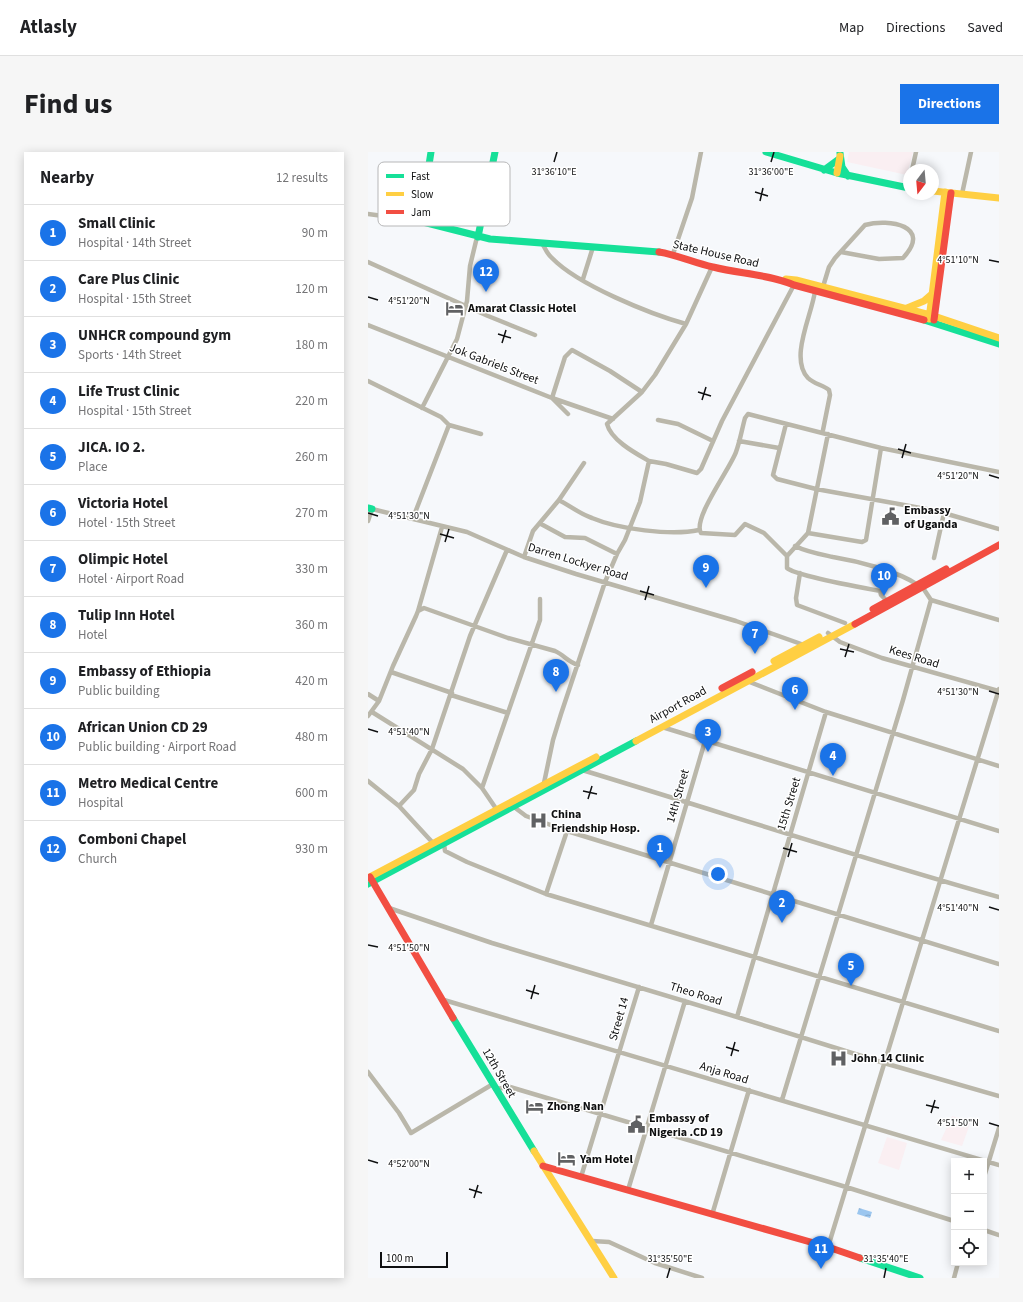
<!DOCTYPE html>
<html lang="en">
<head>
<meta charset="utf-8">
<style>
  body { margin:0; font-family:"Source Sans 3",sans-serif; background:#f6f6f6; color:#202124 }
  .controls { position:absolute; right:12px; bottom:12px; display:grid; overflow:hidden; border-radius:0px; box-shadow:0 2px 10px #0003 }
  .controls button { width:36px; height:36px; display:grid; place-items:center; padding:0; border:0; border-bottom:1px solid #e0e0e0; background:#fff; color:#202124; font:20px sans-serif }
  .compass { position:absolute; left:535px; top:12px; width:36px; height:36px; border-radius:50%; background:#fff; box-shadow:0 2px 10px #0003; rotate:196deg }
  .scale { position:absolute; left:12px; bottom:10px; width:68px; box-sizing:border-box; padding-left:4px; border:2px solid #0f1011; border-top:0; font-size:11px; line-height:14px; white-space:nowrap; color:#0f1011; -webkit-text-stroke:3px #fff; paint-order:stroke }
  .you { position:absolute; left:350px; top:722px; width:14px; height:14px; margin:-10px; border:3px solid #fff; border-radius:50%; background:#1a73e8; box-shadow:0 0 0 6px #1a73e833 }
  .badge { display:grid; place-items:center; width:26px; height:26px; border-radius:50%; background:#1a73e8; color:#fff; font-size:13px; font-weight:700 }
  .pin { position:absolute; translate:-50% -33px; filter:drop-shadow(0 1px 2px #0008) }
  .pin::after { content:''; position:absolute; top:21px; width:14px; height:12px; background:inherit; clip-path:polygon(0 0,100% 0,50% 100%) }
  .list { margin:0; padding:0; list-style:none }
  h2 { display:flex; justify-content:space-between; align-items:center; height:52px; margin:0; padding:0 16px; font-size:17px }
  h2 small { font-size:13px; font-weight:400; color:#757577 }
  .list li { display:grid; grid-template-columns:26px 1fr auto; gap:12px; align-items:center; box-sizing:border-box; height:56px; padding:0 16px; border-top:1px solid #e0e0e0 }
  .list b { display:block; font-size:15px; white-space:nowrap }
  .list p { margin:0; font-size:13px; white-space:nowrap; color:#757577 }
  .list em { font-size:13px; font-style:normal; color:#757577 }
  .icon { flex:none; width:22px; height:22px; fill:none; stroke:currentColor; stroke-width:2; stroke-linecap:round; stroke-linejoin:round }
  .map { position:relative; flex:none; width:631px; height:1126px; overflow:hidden; border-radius:0px }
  header { display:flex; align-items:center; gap:24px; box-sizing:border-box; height:56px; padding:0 20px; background:#fff; border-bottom:1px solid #e0e0e0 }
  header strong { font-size:19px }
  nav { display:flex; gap:22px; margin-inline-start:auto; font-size:14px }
  .intro { display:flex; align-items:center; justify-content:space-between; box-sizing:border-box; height:96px; padding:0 24px }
  h1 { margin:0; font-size:28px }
  .button { padding:10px 18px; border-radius:0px; background:#1a73e8; color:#fff; font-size:14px; font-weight:700 }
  main { display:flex; gap:24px; padding:0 24px }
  aside { flex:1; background:#fff; border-radius:0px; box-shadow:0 2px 10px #0003 }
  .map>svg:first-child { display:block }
</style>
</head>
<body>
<header>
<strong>Atlasly</strong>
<nav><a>Map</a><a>Directions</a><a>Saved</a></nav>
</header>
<div class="intro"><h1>Find us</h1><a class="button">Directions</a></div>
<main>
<aside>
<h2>Nearby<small>12 results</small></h2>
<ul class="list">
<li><span class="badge">1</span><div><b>Small Clinic</b><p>Hospital · 14th Street</p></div><em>90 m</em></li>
<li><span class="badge">2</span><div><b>Care Plus Clinic</b><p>Hospital · 15th Street</p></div><em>120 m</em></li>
<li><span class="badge">3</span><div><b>UNHCR compound gym</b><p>Sports · 14th Street</p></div><em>180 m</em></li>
<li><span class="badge">4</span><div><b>Life Trust Clinic</b><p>Hospital · 15th Street</p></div><em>220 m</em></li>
<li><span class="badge">5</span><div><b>JICA. IO 2.</b><p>Place</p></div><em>260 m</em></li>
<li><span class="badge">6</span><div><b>Victoria Hotel</b><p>Hotel · 15th Street</p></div><em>270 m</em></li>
<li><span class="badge">7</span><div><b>Olimpic Hotel</b><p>Hotel · Airport Road</p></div><em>330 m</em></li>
<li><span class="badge">8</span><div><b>Tulip Inn Hotel</b><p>Hotel</p></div><em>360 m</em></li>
<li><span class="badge">9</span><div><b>Embassy of Ethiopia</b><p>Public building</p></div><em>420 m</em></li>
<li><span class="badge">10</span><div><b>African Union CD 29</b><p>Public building · Airport Road</p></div><em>480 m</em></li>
<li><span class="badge">11</span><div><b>Metro Medical Centre</b><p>Hospital</p></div><em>600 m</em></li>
<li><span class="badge">12</span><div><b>Comboni Chapel</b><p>Church</p></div><em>930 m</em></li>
</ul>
</aside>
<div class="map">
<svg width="631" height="1126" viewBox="0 0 631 1126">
  <defs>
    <pattern id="water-waves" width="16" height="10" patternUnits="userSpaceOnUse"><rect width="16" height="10" fill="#9bc6ef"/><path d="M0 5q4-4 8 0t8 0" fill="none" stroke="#84a9cc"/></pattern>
  </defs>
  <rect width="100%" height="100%" fill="#f6f8fb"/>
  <path fill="#faeff2" d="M481,0H545L539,23L479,10Z
    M584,964L603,969L594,994L573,988Z
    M519,985L539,991L531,1018L510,1011Z"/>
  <path fill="url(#water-waves)" d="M491,1056L504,1060L502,1066L489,1062Z"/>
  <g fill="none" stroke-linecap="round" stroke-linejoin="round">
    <path stroke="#bab7aa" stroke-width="4.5" d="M544,18L548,0
      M594,42L603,0
      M0,62L53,69
      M174,91C177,96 179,102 184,106C210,133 282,162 318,172
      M305,102L324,46L333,0
      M0,110L120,164L167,183
      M215,127L225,95
      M454,138L461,115L467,106L497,73C521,66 565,74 535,106L511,107L473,100
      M447,139C444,163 421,206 440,226C446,232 455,233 461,238L462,243L455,278
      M0,173L184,246L245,267
      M0,229L73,265L81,273L113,282
      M54,256L89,187L99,149L102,114L109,85
      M200,262L184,246L197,205L204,198L242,219L274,240
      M290,268L310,272L345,289
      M418,272L405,323L409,327L448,337L569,359L631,377
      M460,282L440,381L419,404V416C428,424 496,436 512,439L513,443L519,449
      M371,289L411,296
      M281,309C267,301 243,288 239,272L274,240L287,223L318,172L344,115
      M191,348C202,354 212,362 224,366C250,377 303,384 331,378
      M45,366L81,273
      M0,369L4,357L99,380L156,405L208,422L368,469L436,493
      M173,372L197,385L217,386L249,402
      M440,381L494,390L498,388L513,296
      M427,394C439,400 451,402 465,405C489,409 530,419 550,433
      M419,404L396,381L377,372L367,383L333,381C324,367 362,317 368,300C372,289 374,277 377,266L380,262L513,296L631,320
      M156,405L165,379L191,348L216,311
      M566,406L576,361
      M432,421L428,446L429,453L477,471
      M555,436L563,448L631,468
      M50,459L74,375
      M460,481L472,490L514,506L631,539
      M23,520L84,541
      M379,529L458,560L631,614
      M0,542L11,549
      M83,543L140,561
      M4,560L95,617L114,636L129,658
      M0,564L11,549L25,514L48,464L50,459L56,456L140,486L187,499C196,503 200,510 210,513
      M294,575L631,679
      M214,618C353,660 491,706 631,745
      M0,629L31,654L65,691
      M176,631L185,588L193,562L237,430L249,402L257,388L272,350L281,309L298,312L329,321L333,317L354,269L427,131
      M114,636L172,468V447
      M31,654L46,638L51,622L64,597L102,484L139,398
      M146,655L158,664L199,679L631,812
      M76,692L77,699L99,710L178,742L631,879
      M178,742L199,679
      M21,756L124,791L369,865L516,911L631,944
      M283,773L337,589
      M76,848L631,1013
      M369,865L458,560
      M0,920L31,961L43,981L125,932
      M127,937L142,935L478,1035L586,1069
      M414,948L535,548L563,448
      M213,1025L271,835
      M616,1025L631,976
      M260,1038L317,849
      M344,1063L381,938
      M616,1078L631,1083
      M224,1089L241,1090L287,1111L334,1126
      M460,1095L631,537
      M586,1126L590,1111"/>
    <path stroke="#16e098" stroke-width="7" d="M63,0L53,64V69L55,70L122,87L291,100
      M398,0L469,21L541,36
      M472,1L474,15L480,24
      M456,18L471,7
      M110,85L127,0
      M556,168L631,192
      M0,356L4,357
      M0,732L268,589
      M85,866L166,999
      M492,1106L552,1126"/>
    <path stroke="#ffcf43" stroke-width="7" d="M469,21L472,4
      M565,39L631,46
      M418,127L428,128L566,164L631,186
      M539,156L556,149L564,142
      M561,167L577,40
      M406,509L451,485
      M268,589L487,472
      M0,726L228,605
      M166,999L246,1126"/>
    <path stroke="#f24e42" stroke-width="7" d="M291,100C310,103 326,111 345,115C372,122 400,122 426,133L556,168
      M566,168L583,41
      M505,457L578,417
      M487,472L631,393
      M354,536L384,520
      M2,725L85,866
      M175,1014L460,1095L492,1106"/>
  </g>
  <path fill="none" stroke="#0f1011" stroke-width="1.5" d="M186,10L189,0M403,10L406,0M387,40L400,44M392,49L395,36M621,108L631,110M0,145L10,148M130,182L143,186M134,191L138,178M330,240L343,244M334,248L338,235M530,297L543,301M534,306L538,292M621,323L631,326M0,361L10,364M72,382L86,386M77,390L81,377M272,439L286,443M277,448L281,434M472,497L486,500M477,505L481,492M621,539L631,542M0,577L10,580M215,639L229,642M220,647L224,634M415,696L429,700M420,705L424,691M621,755L631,758M0,793L10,795M158,838L171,842M163,847L167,833M358,895L371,899M363,904L367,890M558,953L571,956M563,961L567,948M621,971L631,974M0,1008L10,1011M101,1037L114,1041M106,1046L110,1033M299,1126L302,1116M516,1126L518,1116"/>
  <defs>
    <symbol id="hotel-bare" viewBox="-9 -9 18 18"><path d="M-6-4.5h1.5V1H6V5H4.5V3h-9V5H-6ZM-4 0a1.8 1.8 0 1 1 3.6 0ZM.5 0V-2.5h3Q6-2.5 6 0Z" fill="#606163" stroke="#fff" stroke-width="2.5" paint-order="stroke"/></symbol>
    <symbol id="civic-bare" viewBox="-9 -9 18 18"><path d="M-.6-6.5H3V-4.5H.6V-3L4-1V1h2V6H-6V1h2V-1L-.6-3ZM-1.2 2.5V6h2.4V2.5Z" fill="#606163" stroke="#fff" stroke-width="2.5" paint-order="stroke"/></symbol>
    <symbol id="hospital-bare" viewBox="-9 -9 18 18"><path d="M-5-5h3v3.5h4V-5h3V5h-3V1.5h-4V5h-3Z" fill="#606163" stroke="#fff" stroke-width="2.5" paint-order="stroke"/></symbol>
  </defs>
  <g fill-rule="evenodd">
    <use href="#hotel-bare" x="74" y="144" width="25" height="25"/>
    <use href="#civic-bare" x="510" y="352" width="25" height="25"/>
    <use href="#hospital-bare" x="158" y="656" width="25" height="25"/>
    <use href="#hospital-bare" x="458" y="894" width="25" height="25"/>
    <use href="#hotel-bare" x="154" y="942" width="25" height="25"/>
    <use href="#civic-bare" x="256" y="960" width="25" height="25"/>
    <use href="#hotel-bare" x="186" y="994" width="25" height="25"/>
  </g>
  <g text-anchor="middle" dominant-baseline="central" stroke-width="3" stroke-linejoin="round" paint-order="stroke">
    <g font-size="12" fill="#0f1011" stroke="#fff">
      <text transform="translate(348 102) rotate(13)">State House Road</text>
      <text transform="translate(126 212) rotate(21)">Jok Gabriels Street</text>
      <text transform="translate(210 410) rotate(17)">Darren Lockyer Road</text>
      <text transform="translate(546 505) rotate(17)">Kees Road</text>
      <text transform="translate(310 553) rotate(-29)">Airport Road</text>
      <text transform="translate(310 644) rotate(-74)">14th Street</text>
      <text transform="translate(421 652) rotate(-73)">15th Street</text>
      <text transform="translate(328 842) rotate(17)">Theo Road</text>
      <text transform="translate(251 867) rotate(-74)">Street 14</text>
      <text transform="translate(131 921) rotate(60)">12th Street</text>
      <text transform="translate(356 921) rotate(17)">Anja Road</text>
    </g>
    <g font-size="12" font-weight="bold" fill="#0f1011" stroke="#fff" text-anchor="start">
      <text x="100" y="156">Amarat Classic Hotel</text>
      <text x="536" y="358">Embassy<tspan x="536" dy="14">of Uganda</tspan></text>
      <text x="183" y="662">China<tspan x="183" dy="14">Friendship Hosp.</tspan></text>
      <text x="483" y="906">John 14 Clinic</text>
      <text x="179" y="954">Zhong Nan</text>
      <text x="281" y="966">Embassy of<tspan x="281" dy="14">Nigeria .CD 19</tspan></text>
      <text x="212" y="1007">Yam Hotel</text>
    </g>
  </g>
  <rect x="10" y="10" width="132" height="64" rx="6" fill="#fff" stroke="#b7b7b8" stroke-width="1"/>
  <rect x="18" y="22" width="18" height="4" fill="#16e098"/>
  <rect x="18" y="40" width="18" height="4" fill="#ffcf43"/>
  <rect x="18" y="58" width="18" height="4" fill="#f24e42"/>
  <g font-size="11" fill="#0f1011">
    <text x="43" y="28">Fast</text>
    <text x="43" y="46">Slow</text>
    <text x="43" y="64">Jam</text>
  </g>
  <g font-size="10" text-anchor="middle" fill="#0f1011" stroke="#fff" stroke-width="3" stroke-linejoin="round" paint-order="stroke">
    <text x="186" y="23">31°36'10"E</text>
    <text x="403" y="23">31°36'00"E</text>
    <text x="590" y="111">4°51'10"N</text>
    <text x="41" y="152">4°51'20"N</text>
    <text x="590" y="327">4°51'20"N</text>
    <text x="41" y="367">4°51'30"N</text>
    <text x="590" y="543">4°51'30"N</text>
    <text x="41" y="583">4°51'40"N</text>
    <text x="590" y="759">4°51'40"N</text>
    <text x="41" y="799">4°51'50"N</text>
    <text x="590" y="974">4°51'50"N</text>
    <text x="41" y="1015">4°52'00"N</text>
    <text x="302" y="1110">31°35'50"E</text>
    <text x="518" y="1110">31°35'40"E</text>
  </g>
</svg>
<div class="controls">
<button>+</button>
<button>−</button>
<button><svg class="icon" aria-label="locate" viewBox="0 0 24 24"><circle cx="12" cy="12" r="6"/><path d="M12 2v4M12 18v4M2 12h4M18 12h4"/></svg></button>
</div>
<svg class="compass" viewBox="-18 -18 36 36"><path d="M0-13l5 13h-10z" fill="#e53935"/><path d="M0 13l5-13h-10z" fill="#757577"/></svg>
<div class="scale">100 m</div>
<div class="you"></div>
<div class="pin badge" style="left:292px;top:716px">1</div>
<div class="pin badge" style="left:414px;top:771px">2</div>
<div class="pin badge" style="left:340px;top:600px">3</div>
<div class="pin badge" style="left:465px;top:624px">4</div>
<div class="pin badge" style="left:483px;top:834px">5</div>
<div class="pin badge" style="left:427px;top:558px">6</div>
<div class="pin badge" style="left:387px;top:502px">7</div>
<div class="pin badge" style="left:188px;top:540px">8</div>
<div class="pin badge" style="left:338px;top:436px">9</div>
<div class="pin badge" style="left:516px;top:444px">10</div>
<div class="pin badge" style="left:453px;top:1117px">11</div>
<div class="pin badge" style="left:118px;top:140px">12</div>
</div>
</main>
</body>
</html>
